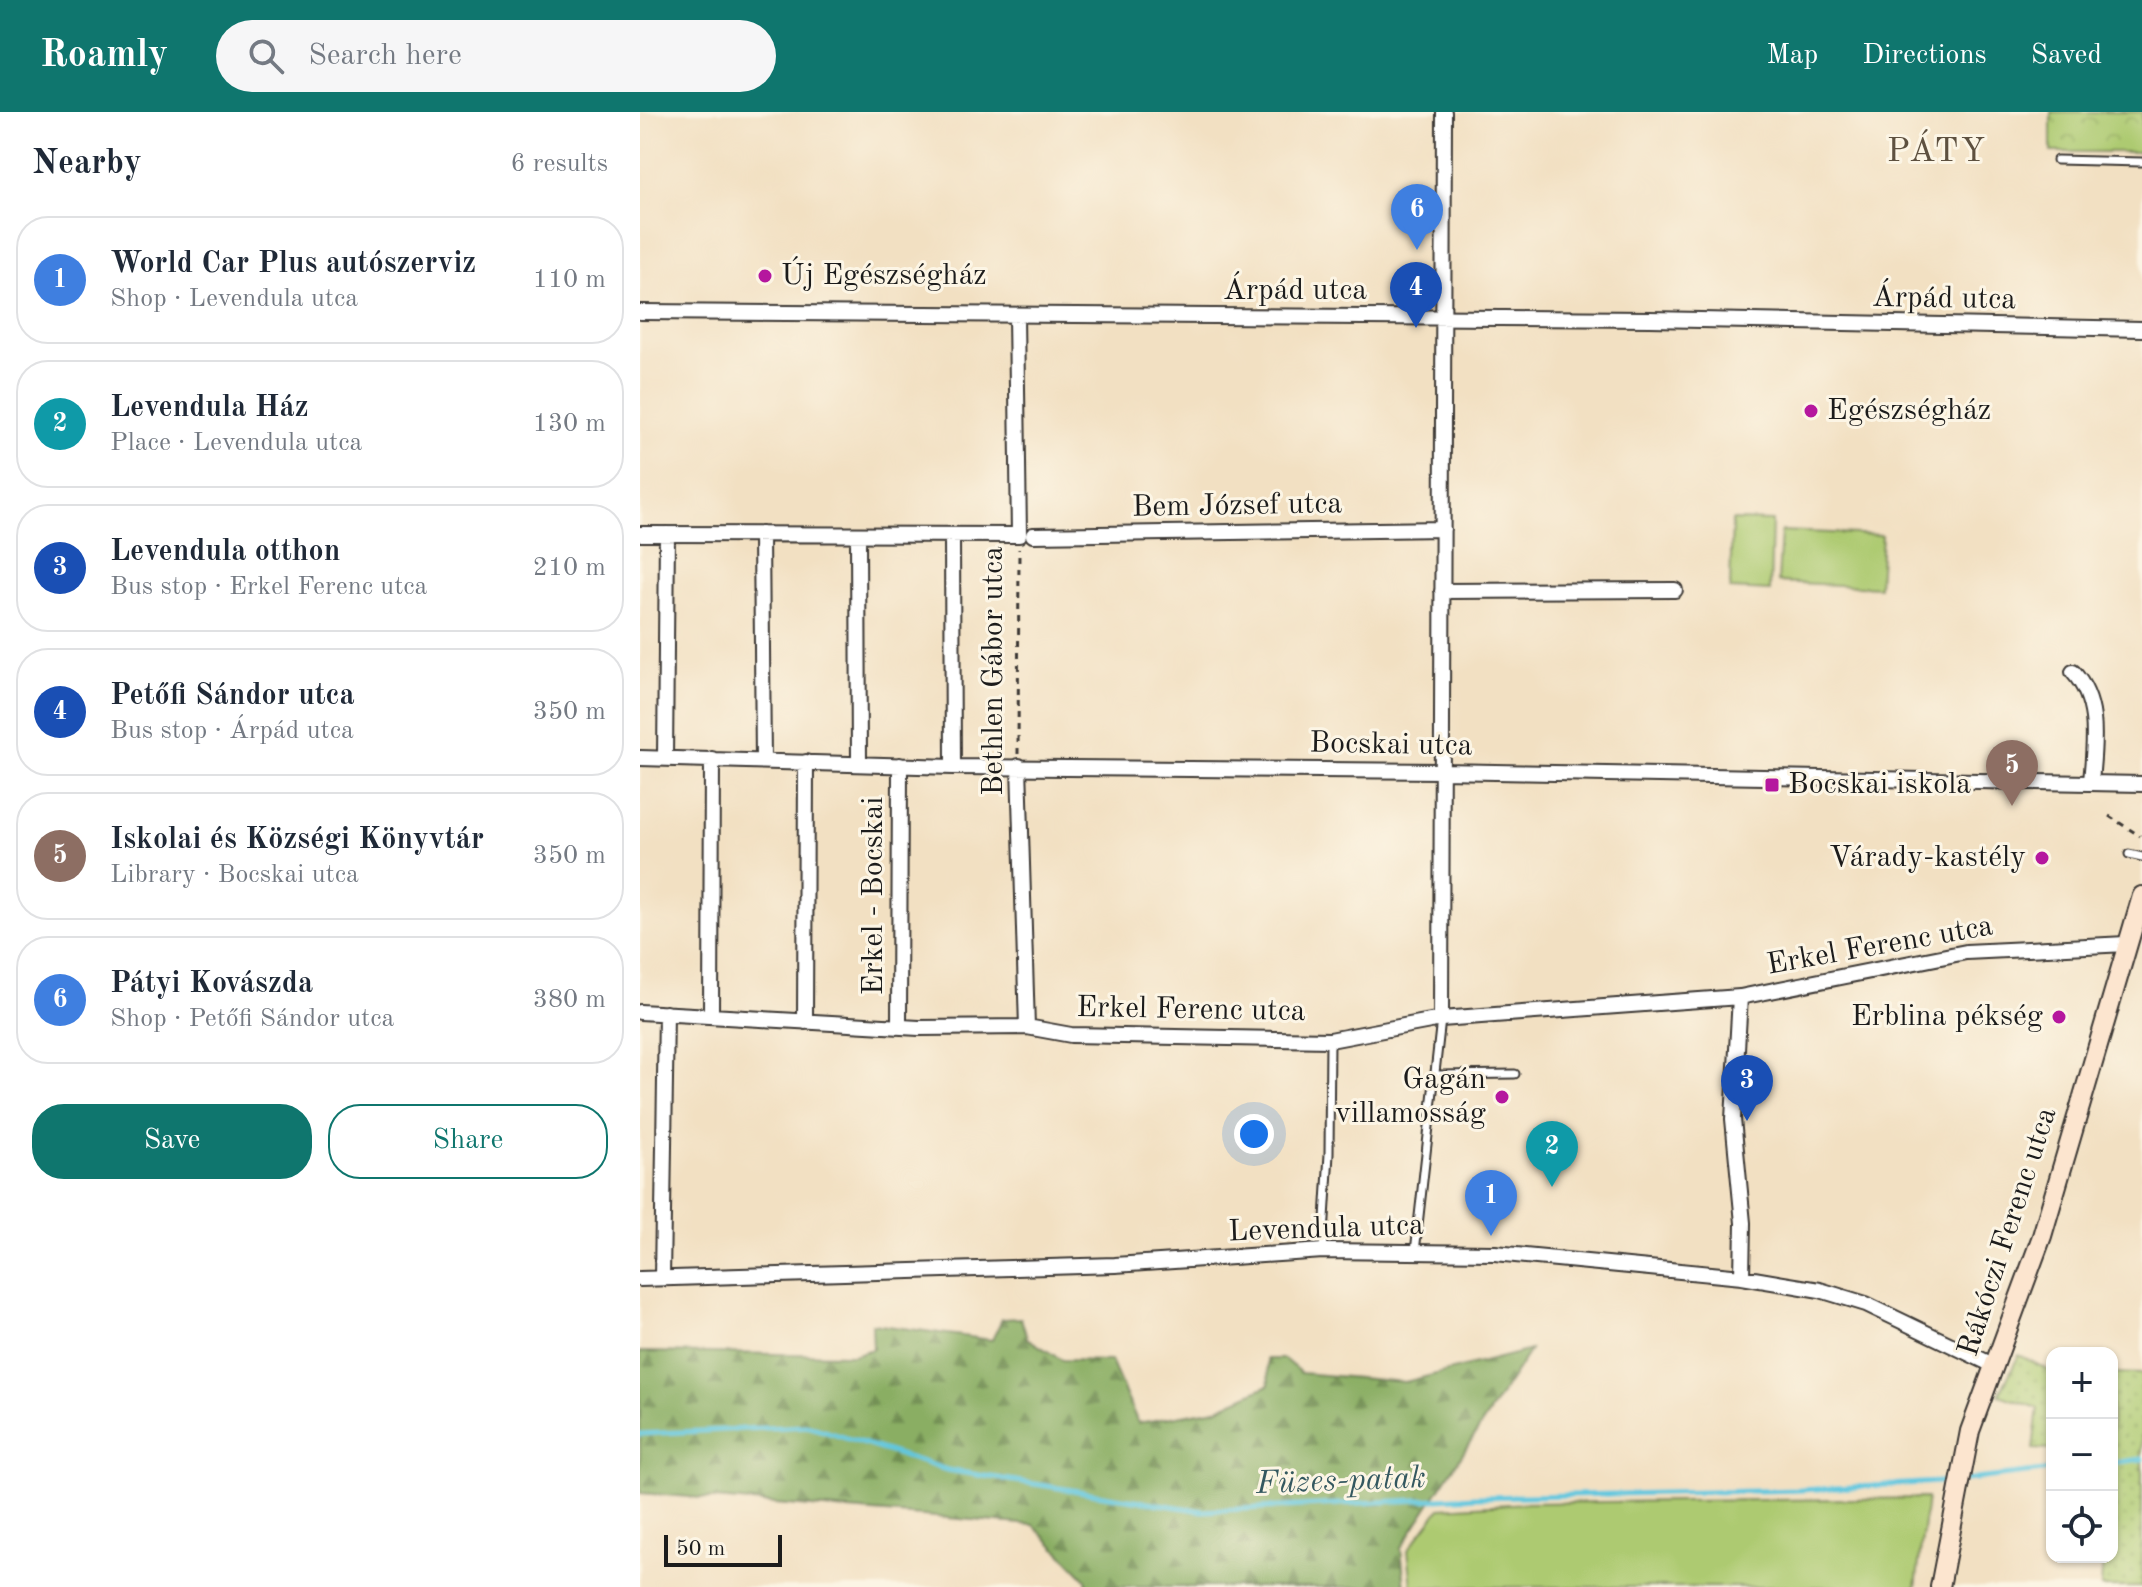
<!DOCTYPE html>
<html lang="en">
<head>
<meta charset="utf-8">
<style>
  body { margin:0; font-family:"Old Standard TT",serif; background:#f6f6f7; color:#1f2937 }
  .controls { position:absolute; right:24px; bottom:24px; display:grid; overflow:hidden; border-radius:16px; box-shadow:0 2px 6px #0004 }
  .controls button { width:72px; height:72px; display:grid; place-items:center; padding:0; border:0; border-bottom:2px solid #e0e1e3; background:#fff; color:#1f2937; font:40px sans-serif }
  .scale { position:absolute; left:24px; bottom:20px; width:118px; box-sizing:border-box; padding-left:8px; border:4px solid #1c1c1c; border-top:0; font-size:22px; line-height:28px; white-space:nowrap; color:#1c1c1c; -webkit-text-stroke:6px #fcf5e5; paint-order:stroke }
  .you { position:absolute; left:614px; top:1022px; width:28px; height:28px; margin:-20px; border:6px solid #fff; border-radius:50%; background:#1a73e8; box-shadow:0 0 0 12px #1a73e833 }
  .badge { display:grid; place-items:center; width:52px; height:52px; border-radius:50%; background:#0f766e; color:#fff; font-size:26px; font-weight:700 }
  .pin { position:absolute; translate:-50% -66px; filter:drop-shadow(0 2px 4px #0008) }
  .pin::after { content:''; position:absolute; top:42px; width:28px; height:24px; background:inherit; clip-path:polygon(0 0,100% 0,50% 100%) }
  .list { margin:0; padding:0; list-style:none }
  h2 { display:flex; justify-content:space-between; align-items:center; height:104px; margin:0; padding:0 32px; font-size:34px }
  h2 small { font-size:26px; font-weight:400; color:#747a83 }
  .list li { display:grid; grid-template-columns:52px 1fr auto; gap:24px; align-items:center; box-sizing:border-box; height:128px; margin:0 16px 16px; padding:0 16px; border:2px solid #e0e1e3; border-radius:32px }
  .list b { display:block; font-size:30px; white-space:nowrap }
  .list p { margin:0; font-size:26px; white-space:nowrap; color:#747a83 }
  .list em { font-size:26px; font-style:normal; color:#747a83 }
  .actions { display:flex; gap:16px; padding:24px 32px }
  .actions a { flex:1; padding:18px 0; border:2px solid #0f766e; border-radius:32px; text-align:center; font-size:28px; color:#0f766e }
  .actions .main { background:#0f766e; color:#fff }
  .icon { flex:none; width:44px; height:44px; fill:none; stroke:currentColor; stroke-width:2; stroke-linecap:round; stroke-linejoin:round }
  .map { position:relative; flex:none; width:1502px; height:1475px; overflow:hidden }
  header { display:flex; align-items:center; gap:48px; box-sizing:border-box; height:112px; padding:0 40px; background:#0f766e; color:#fff }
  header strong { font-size:38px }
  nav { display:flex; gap:44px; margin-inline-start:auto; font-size:28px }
  .search { width:560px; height:72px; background:#f6f6f7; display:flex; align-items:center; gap:20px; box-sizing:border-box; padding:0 28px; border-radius:44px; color:#747a83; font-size:30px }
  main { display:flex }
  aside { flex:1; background:#fff }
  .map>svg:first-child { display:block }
</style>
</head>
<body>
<header>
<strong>Roamly</strong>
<div class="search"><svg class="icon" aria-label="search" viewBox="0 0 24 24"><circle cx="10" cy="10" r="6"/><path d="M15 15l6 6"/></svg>Search here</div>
<nav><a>Map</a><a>Directions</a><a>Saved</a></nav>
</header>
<main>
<aside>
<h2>Nearby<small>6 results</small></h2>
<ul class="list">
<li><span class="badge" style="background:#3f7fe0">1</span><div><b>World Car Plus autószerviz</b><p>Shop · Levendula utca</p></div><em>110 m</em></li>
<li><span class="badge" style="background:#0f9aa8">2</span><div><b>Levendula Ház</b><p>Place · Levendula utca</p></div><em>130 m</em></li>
<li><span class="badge" style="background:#1a4fb4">3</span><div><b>Levendula otthon</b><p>Bus stop · Erkel Ferenc utca</p></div><em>210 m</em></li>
<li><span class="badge" style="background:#1a4fb4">4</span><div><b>Petőfi Sándor utca</b><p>Bus stop · Árpád utca</p></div><em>350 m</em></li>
<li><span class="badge" style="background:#8d6e63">5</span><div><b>Iskolai és Községi Könyvtár</b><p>Library · Bocskai utca</p></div><em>350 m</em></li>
<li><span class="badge" style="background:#3f7fe0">6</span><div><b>Pátyi Kovászda</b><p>Shop · Petőfi Sándor utca</p></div><em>380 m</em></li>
</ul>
<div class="actions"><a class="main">Save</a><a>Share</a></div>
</aside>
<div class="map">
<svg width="1502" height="1475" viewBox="0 0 1502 1475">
  <defs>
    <pattern id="grass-dots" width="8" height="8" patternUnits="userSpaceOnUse" patternTransform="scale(2)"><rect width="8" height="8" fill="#adca71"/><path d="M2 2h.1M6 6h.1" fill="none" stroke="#94ad61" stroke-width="1.8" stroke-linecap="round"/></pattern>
    <pattern id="forest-firs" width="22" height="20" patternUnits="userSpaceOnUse" patternTransform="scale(2)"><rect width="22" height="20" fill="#8aae63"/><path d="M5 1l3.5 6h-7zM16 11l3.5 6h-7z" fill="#708d51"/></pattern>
    <pattern id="park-crowns" width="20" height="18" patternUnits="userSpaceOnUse" patternTransform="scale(2)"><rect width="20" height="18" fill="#adca71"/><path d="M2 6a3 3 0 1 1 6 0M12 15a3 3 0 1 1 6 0" fill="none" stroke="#94ad61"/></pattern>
  </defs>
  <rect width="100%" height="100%" fill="#fcf5e5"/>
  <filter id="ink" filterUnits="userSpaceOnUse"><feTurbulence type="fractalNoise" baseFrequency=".0125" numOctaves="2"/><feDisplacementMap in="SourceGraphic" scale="16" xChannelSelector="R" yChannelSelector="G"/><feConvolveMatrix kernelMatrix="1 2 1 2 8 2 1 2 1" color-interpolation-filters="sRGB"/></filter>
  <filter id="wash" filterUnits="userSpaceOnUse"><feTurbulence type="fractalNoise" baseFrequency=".006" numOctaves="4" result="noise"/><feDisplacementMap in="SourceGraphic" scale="32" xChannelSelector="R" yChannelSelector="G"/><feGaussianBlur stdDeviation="1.8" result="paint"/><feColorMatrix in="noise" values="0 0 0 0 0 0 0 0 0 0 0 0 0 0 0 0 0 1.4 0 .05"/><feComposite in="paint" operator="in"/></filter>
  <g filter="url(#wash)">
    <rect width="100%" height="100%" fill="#f2e0c2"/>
    <path fill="url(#grass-dots)" stroke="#647346" stroke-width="2" d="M1379,1243L1412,1260V1338L1393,1337L1398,1296L1359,1283Z
      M1472,1261L1502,1262V1475H1461L1463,1445H1472Z"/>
    <path fill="url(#forest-firs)" stroke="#536540" stroke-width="2" d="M381,1206L387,1226L422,1248L471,1249L498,1311L576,1297L629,1273L627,1247H644L661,1261L765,1270L890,1238L761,1436L765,1475H447L446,1467L394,1413L0,1381V1240L213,1243L233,1237L232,1212L352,1228L362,1207Z"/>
    <path fill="url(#park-crowns)" stroke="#647346" stroke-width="2" d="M1411,0H1502V40H1411Z"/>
    <path fill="#adca71" stroke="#647346" stroke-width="2" d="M1092,408L1132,409L1130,479L1090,477Z
      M1141,419L1242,423L1239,475L1138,470Z
      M1287,1386L1276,1475H772L768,1438L800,1396L888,1391Z"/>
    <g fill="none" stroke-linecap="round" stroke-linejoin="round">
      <path stroke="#61c7df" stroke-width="5" d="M0,1322L168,1314L307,1358L563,1399L836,1385L1161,1378L1316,1369
        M1472,1351L1502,1347
        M1326,1368L1412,1358"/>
    </g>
  </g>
  <g filter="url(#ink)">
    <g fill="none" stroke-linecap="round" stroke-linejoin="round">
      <defs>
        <path id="service" d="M1417,48L1502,50
          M1489,742L1502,745
          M797,963L875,962
          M683,1139L689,1042L690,928
          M775,1140L801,907"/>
        <path id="minor" d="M0,200L1010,207L1502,217
          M0,422L379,423L376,203
          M121,422L123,649
          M218,423L219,652
          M312,423L313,655
          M393,423L803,417
          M802,479L1035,478
          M1433,560C1461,591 1454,632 1451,670
          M0,646L313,655L802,659L1502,672
          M25,646L27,422
          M379,654L387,915
          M1100,885L1093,1007L1103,1111L1102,1165
          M0,900L279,916L387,915L431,923L690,928L801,907L1100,885L1326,840L1486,832
          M71,904L72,647
          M801,907L804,0
          M165,910L166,650
          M259,915L260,653
          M22,1166L26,901
          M0,1167L475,1153L683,1139L855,1141L1102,1165L1180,1178L1226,1192L1355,1254"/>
        <path id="secondary" d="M1300,1475L1330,1319L1402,1124L1502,784"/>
      </defs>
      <use href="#service" stroke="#3c3935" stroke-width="11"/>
      <use href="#minor" stroke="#3c3935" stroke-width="18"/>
      <use href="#secondary" stroke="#3c3935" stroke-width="22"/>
      <path stroke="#3c3935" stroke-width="3" stroke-dasharray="6 6" stroke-linecap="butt" d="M378,642L379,437
        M1469,704L1500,724"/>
      <use href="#service" stroke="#fff" stroke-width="7"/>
      <use href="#minor" stroke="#fff" stroke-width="14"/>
      <use href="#secondary" stroke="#fce5cf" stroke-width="18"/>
    </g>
  </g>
  <g fill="#b5179e" stroke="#fcf5e5" stroke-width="3">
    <circle cx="125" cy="164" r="8"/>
    <circle cx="1171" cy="299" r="8"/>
    <rect x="1124" y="665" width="16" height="16" rx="4"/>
    <circle cx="1402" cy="746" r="8"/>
    <circle cx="1419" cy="905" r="8"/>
    <circle cx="862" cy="985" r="8"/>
  </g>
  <g text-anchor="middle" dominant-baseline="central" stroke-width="6" stroke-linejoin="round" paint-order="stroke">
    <g font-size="30" fill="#1c1c1c" stroke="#fcf5e5" text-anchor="start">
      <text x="141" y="164">Új Egészségház</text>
      <text x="1187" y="299">Egészségház</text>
      <text x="1148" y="673">Bocskai iskola</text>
      <text x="1386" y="746" text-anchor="end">Várady-kastély</text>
      <text x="1403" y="905" text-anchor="end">Erblina pékség</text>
      <text x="846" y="968" text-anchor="end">Gagán<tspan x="846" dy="34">villamosság</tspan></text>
    </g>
    <g font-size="30" fill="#1c1c1c" stroke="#fcf5e5">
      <text x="655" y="179">Árpád utca</text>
      <text transform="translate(1304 187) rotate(1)">Árpád utca</text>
      <text transform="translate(597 394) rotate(-1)">Bem József utca</text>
      <text transform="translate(354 559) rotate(-90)">Bethlen Gábor utca</text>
      <text transform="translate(751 633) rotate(1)">Bocskai utca</text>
      <text transform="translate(234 784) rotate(-90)">Erkel - Bocskai</text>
      <text transform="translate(1240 834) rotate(-10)">Erkel Ferenc utca</text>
      <text transform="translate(551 898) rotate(1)">Erkel Ferenc utca</text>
      <text transform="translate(686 1117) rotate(-2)">Levendula utca</text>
      <text transform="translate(1368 1120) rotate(-72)">Rákóczi Ferenc utca</text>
    </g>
    <g font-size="32" font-style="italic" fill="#345860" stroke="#fcf5e5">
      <text transform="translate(701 1370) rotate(-2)">Füzes-patak</text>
    </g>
    <g font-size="34" letter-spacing="2" fill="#5e5140" stroke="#fcf5e5">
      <text x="1297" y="40">PÁTY</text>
    </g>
  </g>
</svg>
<div class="controls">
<button>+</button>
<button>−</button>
<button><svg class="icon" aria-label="locate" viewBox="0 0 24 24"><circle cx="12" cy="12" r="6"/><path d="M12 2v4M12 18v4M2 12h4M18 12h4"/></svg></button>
</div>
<div class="scale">50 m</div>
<div class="you"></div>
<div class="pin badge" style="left:851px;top:1124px;background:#3f7fe0">1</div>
<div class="pin badge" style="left:912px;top:1075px;background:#0f9aa8">2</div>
<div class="pin badge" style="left:1107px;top:1009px;background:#1a4fb4">3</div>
<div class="pin badge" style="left:776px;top:216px;background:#1a4fb4">4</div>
<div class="pin badge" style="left:1372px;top:694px;background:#8d6e63">5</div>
<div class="pin badge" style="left:777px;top:138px;background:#3f7fe0">6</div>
</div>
</main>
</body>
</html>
